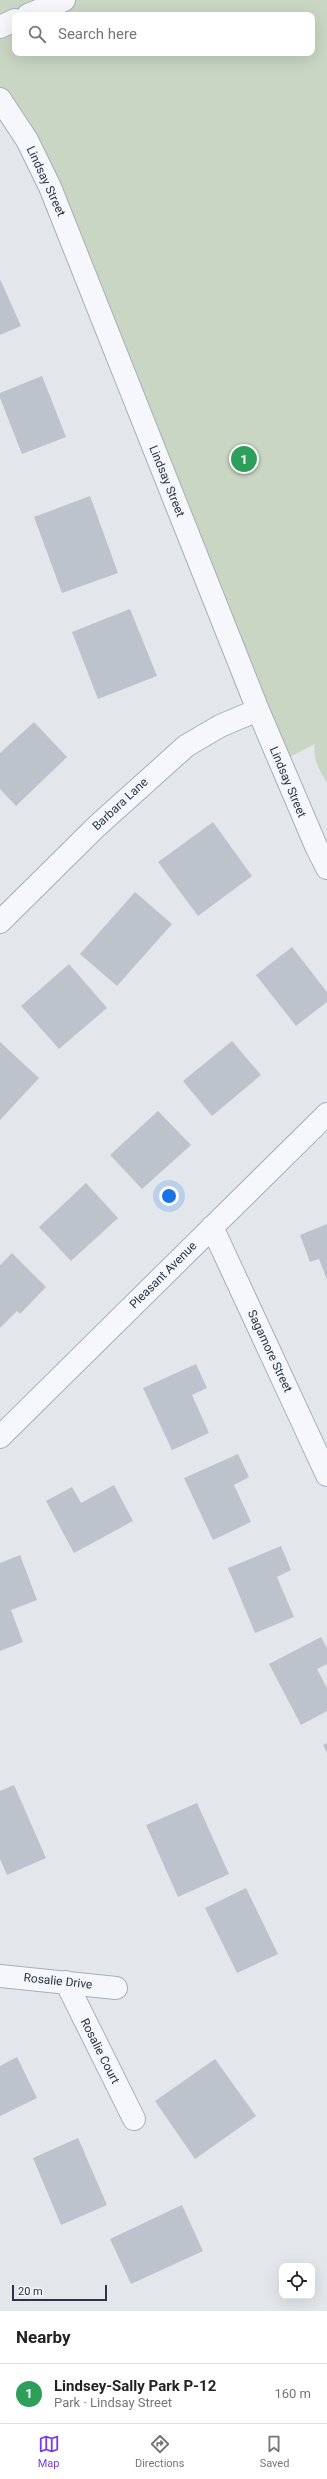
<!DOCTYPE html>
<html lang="en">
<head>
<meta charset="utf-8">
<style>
  body { margin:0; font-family:Roboto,sans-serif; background:#f6f6f6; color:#222 }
  .controls { position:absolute; right:12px; bottom:12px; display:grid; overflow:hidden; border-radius:8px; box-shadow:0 4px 16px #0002 }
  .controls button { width:36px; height:36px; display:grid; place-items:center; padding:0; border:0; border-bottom:1px solid #e0e0e0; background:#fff; color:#222; font:20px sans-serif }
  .scale { position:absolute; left:12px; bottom:10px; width:95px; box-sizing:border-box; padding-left:4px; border:2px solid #293546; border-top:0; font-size:11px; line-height:14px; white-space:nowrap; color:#293546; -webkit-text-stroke:3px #f3f6f9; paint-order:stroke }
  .you { position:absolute; left:169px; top:1196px; width:14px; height:14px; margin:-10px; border:3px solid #fff; border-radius:50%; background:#1a73e8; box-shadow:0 0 0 6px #1a73e833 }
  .badge { display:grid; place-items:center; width:26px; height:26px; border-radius:50%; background:#7c3aed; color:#fff; font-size:13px; font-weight:700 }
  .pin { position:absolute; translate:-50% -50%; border:2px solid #fff; box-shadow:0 1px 4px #0006 }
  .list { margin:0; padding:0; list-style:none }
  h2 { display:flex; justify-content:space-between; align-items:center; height:52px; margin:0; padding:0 16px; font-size:17px }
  h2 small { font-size:13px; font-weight:400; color:#767676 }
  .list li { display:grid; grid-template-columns:26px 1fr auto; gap:12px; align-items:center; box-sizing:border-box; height:60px; padding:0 16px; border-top:1px solid #e0e0e0 }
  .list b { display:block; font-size:15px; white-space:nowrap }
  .list p { margin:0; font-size:13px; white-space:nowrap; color:#767676 }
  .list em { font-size:13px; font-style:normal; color:#767676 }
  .icon { flex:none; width:22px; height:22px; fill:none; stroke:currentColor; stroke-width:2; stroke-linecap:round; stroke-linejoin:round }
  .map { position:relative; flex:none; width:327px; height:2311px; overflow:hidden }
  .search { position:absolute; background:#fff; box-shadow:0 4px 16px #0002; left:12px; right:12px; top:12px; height:44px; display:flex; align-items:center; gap:10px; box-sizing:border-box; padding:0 14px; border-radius:8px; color:#767676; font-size:15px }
  .sheet { height:112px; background:#fff }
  nav { display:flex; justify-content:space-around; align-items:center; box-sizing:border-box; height:56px; border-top:1px solid #e0e0e0; background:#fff; font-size:11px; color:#767676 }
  nav a { display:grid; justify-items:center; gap:2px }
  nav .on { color:#7c3aed }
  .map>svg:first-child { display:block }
</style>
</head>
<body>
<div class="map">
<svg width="327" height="2311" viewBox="0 0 327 2311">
  <rect width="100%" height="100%" fill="#e3e7ec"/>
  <path fill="#c9d6c3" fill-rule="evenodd" d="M0,0H327V783C320,771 312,759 315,744L280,762L51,181L0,100ZM15,15H312V53H15Z"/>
  <path fill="#bcc3cc" d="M0,279L21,326L0,335Z
    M42,376L66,437L22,454L0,398V393Z
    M90,496L118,573L62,593L34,517Z
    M130,609L157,676L98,699L72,632Z
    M34,722L67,757L16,806L0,789V753Z
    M213,822L252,876L198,916L158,862Z
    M135,892L172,924L117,986L80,954Z
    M292,947L327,992V1002L296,1026L256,975Z
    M69,964L107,1008L59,1049L21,1006Z
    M232,1041L261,1075L212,1116L183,1081Z
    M0,1042L39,1078L0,1120Z
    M158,1111L191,1145L142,1189L110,1155Z
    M86,1183L118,1218L71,1261L39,1227Z
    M327,1224V1280L319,1259L310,1262L300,1235Z
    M12,1253L46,1287L20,1314L17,1311L0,1328V1265Z
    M196,1364L207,1388L192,1395L209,1433L172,1450L143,1388Z
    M238,1454L249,1477L234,1485L251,1522L213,1540L184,1478Z
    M114,1485L133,1521L74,1553L46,1501L72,1487L81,1503Z
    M281,1546L291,1570L277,1577L294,1617L255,1633L228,1568Z
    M20,1555L37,1600L11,1610L23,1642L0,1651V1563Z
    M321,1637L327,1648V1664L317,1669L327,1688V1711L301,1725L269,1664Z
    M327,1743V1753L323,1745Z
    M14,1785L46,1858L7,1875L0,1859V1791Z
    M197,1803L229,1874L178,1897L146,1825Z
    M246,1888L278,1954L237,1973L205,1908Z
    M17,2057L37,2098L0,2116V2066Z
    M215,2059L256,2116L195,2159L155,2101Z
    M78,2138L107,2205L61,2225L33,2158Z
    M182,2205L203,2251L131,2284L110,2239Z"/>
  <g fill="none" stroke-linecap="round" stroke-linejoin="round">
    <defs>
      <path id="street" d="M28,15L64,0
        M0,27L15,20
        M0,99L27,140L50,187L258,710L316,846L327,868
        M0,922L97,826L186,746L220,726L258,710
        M212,1227L327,1475
        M0,1437L327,1114
        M0,1976L116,1988
        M66,1982L134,2119"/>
    </defs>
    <use href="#street" stroke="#a7aeb7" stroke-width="24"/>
    <use href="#street" stroke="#f6f7fa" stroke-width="22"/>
  </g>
  <g text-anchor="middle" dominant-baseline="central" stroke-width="3" stroke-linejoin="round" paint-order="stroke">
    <g font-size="12" fill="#293546" stroke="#f3f6f9">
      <text transform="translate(46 181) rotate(65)">Lindsay Street</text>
      <text transform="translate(167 481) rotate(68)">Lindsay Street</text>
      <text transform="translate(288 782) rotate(67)">Lindsay Street</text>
      <text transform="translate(120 804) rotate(-43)">Barbara Lane</text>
      <text transform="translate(163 1275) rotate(-45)">Pleasant Avenue</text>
      <text transform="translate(270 1351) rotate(65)">Sagamore Street</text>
      <text transform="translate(58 1981) rotate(6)">Rosalie Drive</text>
      <text transform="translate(100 2051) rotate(63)">Rosalie Court</text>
    </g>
  </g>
</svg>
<div class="controls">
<button><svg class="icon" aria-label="locate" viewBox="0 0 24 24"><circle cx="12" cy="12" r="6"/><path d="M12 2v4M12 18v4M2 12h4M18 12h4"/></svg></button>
</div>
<div class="scale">20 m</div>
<div class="you"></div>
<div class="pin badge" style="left:244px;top:459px;background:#2e9e5b">1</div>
<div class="search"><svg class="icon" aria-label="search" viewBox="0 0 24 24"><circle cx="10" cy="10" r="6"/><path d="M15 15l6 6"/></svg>Search here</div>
</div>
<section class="sheet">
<h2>Nearby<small></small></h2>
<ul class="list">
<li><span class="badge" style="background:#2e9e5b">1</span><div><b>Lindsey-Sally Park P-12</b><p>Park · Lindsay Street</p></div><em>160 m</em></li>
</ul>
</section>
<nav>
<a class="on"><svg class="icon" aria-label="map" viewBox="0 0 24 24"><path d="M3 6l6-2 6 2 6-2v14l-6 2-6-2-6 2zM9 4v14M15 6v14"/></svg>Map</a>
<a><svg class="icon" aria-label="directions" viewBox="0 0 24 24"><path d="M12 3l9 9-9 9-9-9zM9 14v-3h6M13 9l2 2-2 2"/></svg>Directions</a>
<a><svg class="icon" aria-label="saved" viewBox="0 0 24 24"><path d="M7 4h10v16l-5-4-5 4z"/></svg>Saved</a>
</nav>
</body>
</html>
